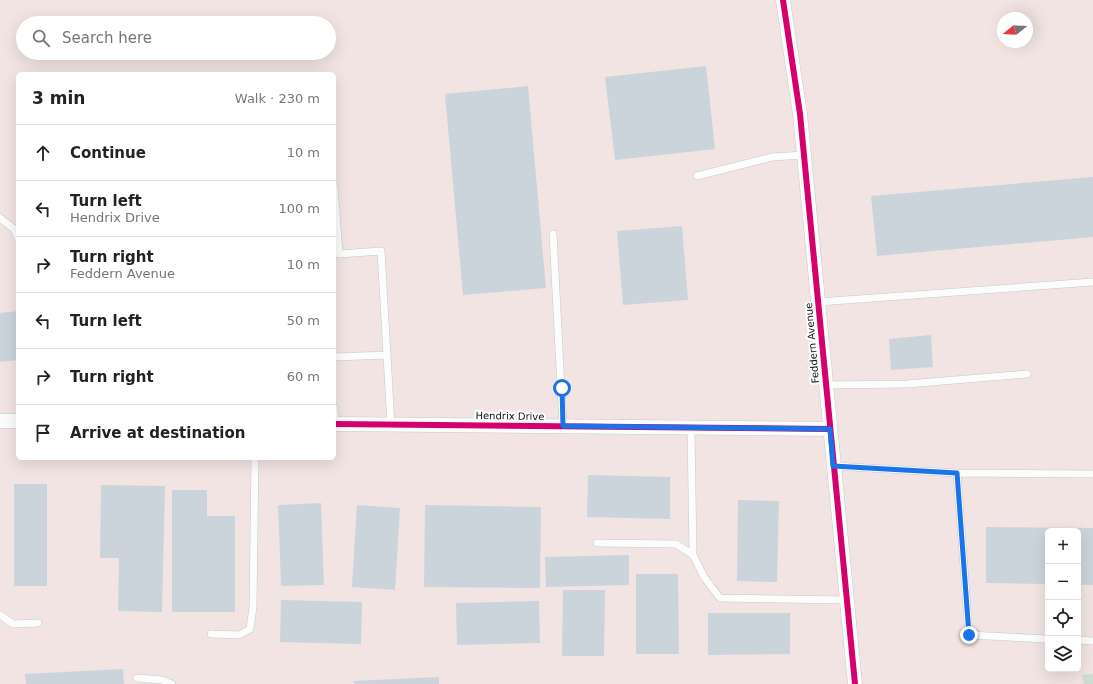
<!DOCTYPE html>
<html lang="en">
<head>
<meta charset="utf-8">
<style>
  body { margin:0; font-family:"DejaVu Sans",sans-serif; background:#f6f6f6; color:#222 }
  .controls { position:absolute; right:12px; bottom:12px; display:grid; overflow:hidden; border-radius:6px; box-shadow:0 4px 16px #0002 }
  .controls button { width:36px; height:36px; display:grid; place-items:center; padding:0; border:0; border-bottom:1px solid #e0e0e0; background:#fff; color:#222; font:20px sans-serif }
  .compass { position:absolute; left:997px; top:12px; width:36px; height:36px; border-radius:50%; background:#fff; box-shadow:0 4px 16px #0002; rotate:252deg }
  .stop { position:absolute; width:12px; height:12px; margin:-9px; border:3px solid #1a73e8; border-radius:50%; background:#fff }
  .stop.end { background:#1a73e8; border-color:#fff; box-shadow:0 1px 4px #0008 }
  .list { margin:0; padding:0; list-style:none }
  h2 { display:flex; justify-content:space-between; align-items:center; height:52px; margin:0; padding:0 16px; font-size:17px }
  h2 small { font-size:13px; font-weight:400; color:#767676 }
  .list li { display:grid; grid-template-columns:26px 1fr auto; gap:12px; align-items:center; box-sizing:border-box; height:56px; padding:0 16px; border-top:1px solid #e0e0e0 }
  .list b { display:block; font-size:15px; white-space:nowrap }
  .list p { margin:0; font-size:13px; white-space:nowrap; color:#767676 }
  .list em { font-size:13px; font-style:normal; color:#767676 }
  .icon { flex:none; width:22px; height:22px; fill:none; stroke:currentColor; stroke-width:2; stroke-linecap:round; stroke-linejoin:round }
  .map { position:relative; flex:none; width:1093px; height:684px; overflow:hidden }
  .search { position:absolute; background:#fff; box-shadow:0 4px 16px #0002; left:16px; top:16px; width:320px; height:44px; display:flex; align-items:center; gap:10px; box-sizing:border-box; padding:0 14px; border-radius:22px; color:#767676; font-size:15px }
  .panel { position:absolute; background:#fff; box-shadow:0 4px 16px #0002; left:16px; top:72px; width:320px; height:388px; border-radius:6px }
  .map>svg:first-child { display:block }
</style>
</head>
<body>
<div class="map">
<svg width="1093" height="684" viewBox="0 0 1093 684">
  <rect width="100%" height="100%" fill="#eaedf0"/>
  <path fill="#f1e4e3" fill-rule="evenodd" d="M0,0H1093V674L1082,675L1084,684H0ZM1003,18H1027V42H1003ZM23,23H329V53H23ZM18,74H334V458H18ZM1048,531H1078V669H1048Z"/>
  <path fill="#cdded0" d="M1093,674V684H1084L1082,675Z"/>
  <path fill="#ccd4db" d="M706,66L715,149L615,160L605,77Z
    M528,86L546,288L463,295L445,94Z
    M1093,177V237L877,256L871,196Z
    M682,226L688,300L623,305L617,231Z
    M18,311V360L0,362V313Z
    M931,335L933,367L891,370L889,339Z
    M588,475L670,477V519L587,517Z
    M14,484H47V586H14Z
    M101,485L165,486L162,612L118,611L119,558H100Z
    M172,490H207V516H235V612H172Z
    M738,500L779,501L777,582L737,581Z
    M321,503L324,585L281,586L278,505Z
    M357,505L400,508L395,590L352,587Z
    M425,505L541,507L540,588L424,587Z
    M986,527L1093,528V585H1078V531H1048V584L986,583Z
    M629,555V585L546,587L545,557Z
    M636,574H678L679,654H636Z
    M563,590H605L604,656H562Z
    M281,600L362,602L361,644L280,642Z
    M539,601L540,643L457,645L456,603Z
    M708,613H790V654L708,655Z
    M123,669L124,684H26L25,674Z
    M439,677V684H354V681Z"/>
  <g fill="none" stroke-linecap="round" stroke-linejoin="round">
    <defs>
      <path id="lane" d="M697,176L772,157L804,155
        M334,187L339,254L381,251L391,425
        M0,218L14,229L18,238
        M553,234L563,426
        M818,302L1093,282
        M334,357L387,355
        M826,385L907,384L1027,374
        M334,408L335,424
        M691,428L693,555
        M833,466L957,473L1093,474
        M957,473L969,635L1048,639
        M597,543L676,544L693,555L704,577L720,598L847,600
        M0,615L13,624L38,623
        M211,634L239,635L250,629L253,607L255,458
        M1078,640L1093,641
        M137,678L162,680L172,684"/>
      <path id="street" d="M783,0L800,114L855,684
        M0,421H18
        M334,424L830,429"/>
    </defs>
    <use href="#lane" stroke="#c6c9cb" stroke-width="8"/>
    <use href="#street" stroke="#c6c9cb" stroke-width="15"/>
    <use href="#lane" stroke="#fcfcfd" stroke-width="7"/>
    <use href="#street" stroke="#fcfcfd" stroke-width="14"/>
    <defs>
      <path id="cycleway" d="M783,0L800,114L855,684
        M334,424L830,429"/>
    </defs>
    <use href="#cycleway" stroke="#fff" stroke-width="8"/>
    <use href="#cycleway" stroke="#d6006c" stroke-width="6"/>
  </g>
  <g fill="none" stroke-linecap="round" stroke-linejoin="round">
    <path stroke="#1a73e8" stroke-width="5" d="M562,388L563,426L830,429L833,466L957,473L969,635"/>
  </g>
  <g text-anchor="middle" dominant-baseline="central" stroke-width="4" stroke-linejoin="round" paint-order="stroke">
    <g font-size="10" fill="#0f1112" stroke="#fff">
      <text transform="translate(812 343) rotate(-95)">Feddern Avenue</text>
      <text transform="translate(510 416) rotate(1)">Hendrix Drive</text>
    </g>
  </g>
</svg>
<div class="controls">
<button>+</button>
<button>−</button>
<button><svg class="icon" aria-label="locate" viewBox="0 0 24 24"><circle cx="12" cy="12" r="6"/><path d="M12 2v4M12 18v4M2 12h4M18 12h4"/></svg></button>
<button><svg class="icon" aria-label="layers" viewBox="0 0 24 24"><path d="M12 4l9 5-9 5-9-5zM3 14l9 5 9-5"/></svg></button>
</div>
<svg class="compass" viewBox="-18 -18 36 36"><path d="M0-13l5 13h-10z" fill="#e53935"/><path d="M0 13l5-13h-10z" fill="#767676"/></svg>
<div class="stop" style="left:562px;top:388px"></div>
<div class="stop end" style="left:969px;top:635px"></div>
<div class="search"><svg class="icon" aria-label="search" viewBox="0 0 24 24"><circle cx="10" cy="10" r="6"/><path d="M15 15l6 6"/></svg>Search here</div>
<section class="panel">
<h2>3 min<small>Walk · 230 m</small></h2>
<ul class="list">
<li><svg class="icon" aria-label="ahead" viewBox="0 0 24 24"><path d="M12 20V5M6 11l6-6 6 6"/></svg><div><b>Continue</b></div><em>10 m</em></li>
<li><svg class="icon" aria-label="left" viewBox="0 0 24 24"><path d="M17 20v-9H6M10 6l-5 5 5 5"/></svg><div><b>Turn left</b><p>Hendrix Drive</p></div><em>100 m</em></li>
<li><svg class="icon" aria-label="right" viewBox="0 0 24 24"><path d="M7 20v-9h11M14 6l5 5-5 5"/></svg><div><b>Turn right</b><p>Feddern Avenue</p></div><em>10 m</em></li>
<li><svg class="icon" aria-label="left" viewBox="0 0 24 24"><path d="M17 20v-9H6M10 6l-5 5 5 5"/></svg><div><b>Turn left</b></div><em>50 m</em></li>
<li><svg class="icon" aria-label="right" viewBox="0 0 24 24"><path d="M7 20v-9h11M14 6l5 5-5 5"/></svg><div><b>Turn right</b></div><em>60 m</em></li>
<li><svg class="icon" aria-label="arrive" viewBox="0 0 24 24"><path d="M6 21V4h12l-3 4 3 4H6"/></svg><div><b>Arrive at destination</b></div></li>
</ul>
</section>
</div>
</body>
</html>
